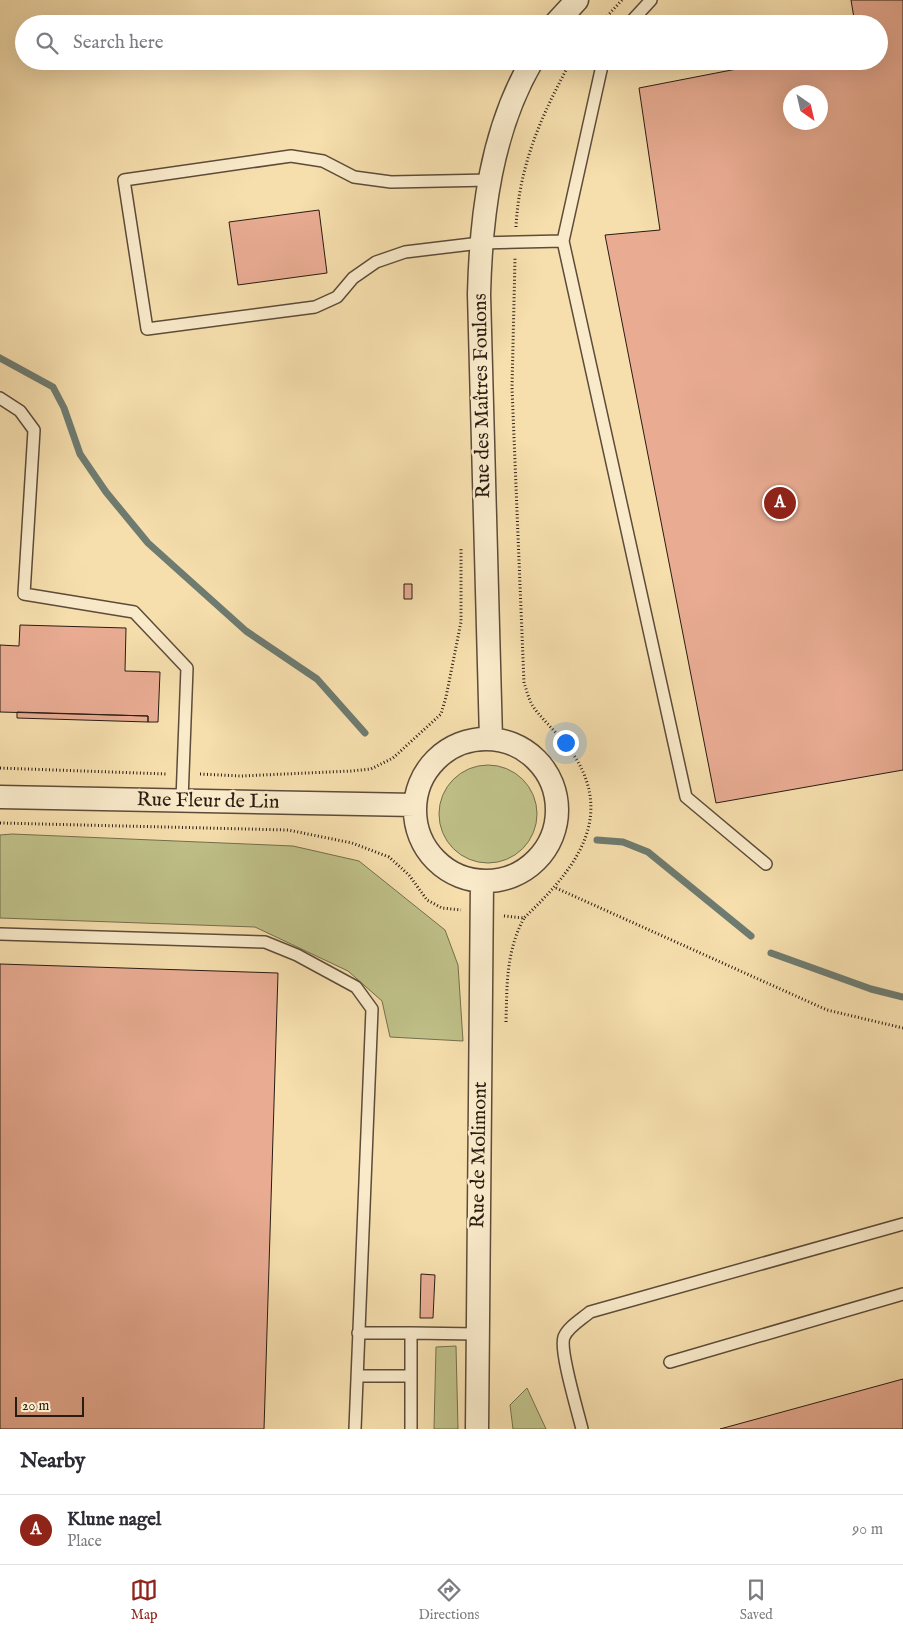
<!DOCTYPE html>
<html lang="en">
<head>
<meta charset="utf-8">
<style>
  body { margin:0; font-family:"IM FELL English",serif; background:#f7f7f7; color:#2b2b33 }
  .compass { position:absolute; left:783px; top:85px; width:45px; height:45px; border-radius:50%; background:#fff; box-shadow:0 5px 20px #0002; rotate:146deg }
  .scale { position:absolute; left:15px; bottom:12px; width:69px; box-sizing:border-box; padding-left:5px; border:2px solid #281c12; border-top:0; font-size:14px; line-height:18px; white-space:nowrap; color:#281c12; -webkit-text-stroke:4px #f9eaca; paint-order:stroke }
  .you { position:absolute; left:565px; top:742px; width:18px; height:18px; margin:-12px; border:4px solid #fff; border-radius:50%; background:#1a73e8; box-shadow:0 0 0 8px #1a73e833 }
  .badge { display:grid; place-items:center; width:32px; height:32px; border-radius:50%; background:#8f2418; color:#fff; font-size:16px; font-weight:700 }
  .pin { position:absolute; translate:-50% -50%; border:2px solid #fff; box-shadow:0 1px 5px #0006 }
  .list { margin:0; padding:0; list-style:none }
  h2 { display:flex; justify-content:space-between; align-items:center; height:65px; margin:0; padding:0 20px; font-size:21px }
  h2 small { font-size:16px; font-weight:400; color:#7c7c81 }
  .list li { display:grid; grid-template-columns:32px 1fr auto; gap:15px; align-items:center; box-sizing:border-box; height:70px; padding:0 20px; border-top:1px solid #e1e1e2 }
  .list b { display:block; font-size:19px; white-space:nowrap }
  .list p { margin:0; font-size:16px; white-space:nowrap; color:#7c7c81 }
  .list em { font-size:16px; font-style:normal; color:#7c7c81 }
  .icon { flex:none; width:28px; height:28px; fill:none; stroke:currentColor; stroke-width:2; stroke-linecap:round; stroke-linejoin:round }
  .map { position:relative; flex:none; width:903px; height:1429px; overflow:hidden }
  .search { position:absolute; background:#fff; box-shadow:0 5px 20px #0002; left:15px; right:15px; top:15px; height:55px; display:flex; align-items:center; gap:12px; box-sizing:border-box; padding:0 18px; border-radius:28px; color:#7c7c81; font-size:19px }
  .sheet { height:135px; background:#fff }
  nav { display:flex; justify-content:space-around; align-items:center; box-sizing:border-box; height:70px; border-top:1px solid #e1e1e2; background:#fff; font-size:14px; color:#7c7c81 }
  nav a { display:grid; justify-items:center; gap:2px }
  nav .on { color:#8f2418 }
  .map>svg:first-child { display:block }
</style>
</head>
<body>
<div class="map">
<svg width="903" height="1429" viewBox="0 0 903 1429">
  <rect width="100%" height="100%" fill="#f6dead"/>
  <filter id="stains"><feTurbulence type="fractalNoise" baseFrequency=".004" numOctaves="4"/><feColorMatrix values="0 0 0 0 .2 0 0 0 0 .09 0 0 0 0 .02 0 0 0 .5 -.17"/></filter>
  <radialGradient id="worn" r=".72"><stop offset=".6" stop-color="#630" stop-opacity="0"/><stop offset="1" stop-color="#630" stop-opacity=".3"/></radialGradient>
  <path fill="#bfc088" stroke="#746e4d" d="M439 814a49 49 0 1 1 98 0a49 49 0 1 1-98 0Z
    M12,834L293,846L359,861L445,930L458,965L463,1041L390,1037L382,1001L348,971L255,927L0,918V835Z
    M456,1346L458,1429H434L436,1347Z
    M527,1388L546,1429H513L510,1405Z"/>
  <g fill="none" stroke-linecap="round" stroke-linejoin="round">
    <path stroke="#6e7b70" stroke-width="7" d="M0,358L53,387L64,408L80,454L106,492L148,543L246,631L317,679L365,733
      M597,840L623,842L648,852L751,936
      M771,953L871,989L903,997"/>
  </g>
  <path fill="#e9ac93" stroke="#281c12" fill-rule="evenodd" d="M851,0H903V770L716,803L605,235L660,230L639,88L778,61H879V24H855ZM790,92H820V122H790Z
    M319,210L327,273L238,285L229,222Z
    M404,584H412V599H404Z
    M20,625L126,628L125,671L160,672L158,722H148V716L0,712V645L19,646Z
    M17,712L148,716V722L17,718Z
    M0,964L278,973L264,1429H0Z
    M421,1274L435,1275L433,1318H420Z
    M903,1379V1429H720Z"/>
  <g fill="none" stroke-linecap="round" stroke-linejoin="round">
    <defs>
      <path id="service" d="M629,24L651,0
        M603,61L563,241L686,797L766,864
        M491,180L391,182L354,177L323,161L291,156L124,180L147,329L315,307L337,297L353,278L376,262L405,252L480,243L563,241
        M0,398L20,411L34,430L24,594L134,612L187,668L182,800
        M0,934L265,942L297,955L356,987L372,1009L355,1429
        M358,1333H411
        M670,1362L903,1294
        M357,1376H411
        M411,1429V1333L477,1334
        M582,1429C578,1412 559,1350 564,1337C568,1327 582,1319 590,1312L903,1224"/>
      <path id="minor" d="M555,24L577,0
        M491,739L479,294C481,215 491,131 532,61
        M415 810a71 71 0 1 1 142 0a71 71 0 1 1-142 0Z
        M0,797L415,805
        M477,1429L482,881"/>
    </defs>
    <use href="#service" stroke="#5c4c39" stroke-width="14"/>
    <use href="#minor" stroke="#5c4c39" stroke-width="25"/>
    <path stroke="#281c12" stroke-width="3" stroke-dasharray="1 2.5" stroke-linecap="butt" d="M600,24L622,0
      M516,227C519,165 542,114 571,61
      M0,768L167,774
      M200,774L241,776L351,771L371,769L393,758L441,714L446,697L461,622V548
      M0,823L288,830L352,843L389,857L409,875L427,900L442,908L461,910
      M556,888L827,1010L903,1028
      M504,916L524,918C570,874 616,822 575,757C564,739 547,725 534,708C529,701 527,691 524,683L512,388L515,258
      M506,1022C507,984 506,952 524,918"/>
    <use href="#service" stroke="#f9eaca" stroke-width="11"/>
    <use href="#minor" stroke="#f9eaca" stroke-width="22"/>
  </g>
  <g text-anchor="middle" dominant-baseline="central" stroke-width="5" stroke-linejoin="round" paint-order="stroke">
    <g font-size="20" fill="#281c12" stroke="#f9eaca">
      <text transform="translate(482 396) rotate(-91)">Rue des Maîtres Foulons</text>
      <text transform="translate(208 801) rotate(1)">Rue Fleur de Lin</text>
      <text transform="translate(479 1155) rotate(-89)">Rue de Molimont</text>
    </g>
  </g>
  <rect width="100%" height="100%" filter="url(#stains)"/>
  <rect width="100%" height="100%" fill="url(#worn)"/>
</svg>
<svg class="compass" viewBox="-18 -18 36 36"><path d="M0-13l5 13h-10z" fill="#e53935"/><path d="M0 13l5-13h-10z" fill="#7c7c81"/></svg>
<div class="scale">20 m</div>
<div class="you"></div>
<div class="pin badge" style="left:780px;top:503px">A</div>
<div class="search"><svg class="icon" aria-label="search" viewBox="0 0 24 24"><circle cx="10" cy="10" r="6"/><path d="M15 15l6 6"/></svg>Search here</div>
</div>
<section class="sheet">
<h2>Nearby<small></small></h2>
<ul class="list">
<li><span class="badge">A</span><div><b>Klune nagel</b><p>Place</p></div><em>90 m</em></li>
</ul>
</section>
<nav>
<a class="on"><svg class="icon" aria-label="map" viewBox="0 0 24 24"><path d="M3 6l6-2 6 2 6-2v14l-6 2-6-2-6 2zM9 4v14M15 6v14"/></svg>Map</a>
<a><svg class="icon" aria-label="directions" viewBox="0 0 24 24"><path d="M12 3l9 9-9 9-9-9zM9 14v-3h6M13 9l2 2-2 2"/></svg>Directions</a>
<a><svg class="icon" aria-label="saved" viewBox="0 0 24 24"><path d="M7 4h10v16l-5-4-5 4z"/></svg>Saved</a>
</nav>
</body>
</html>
